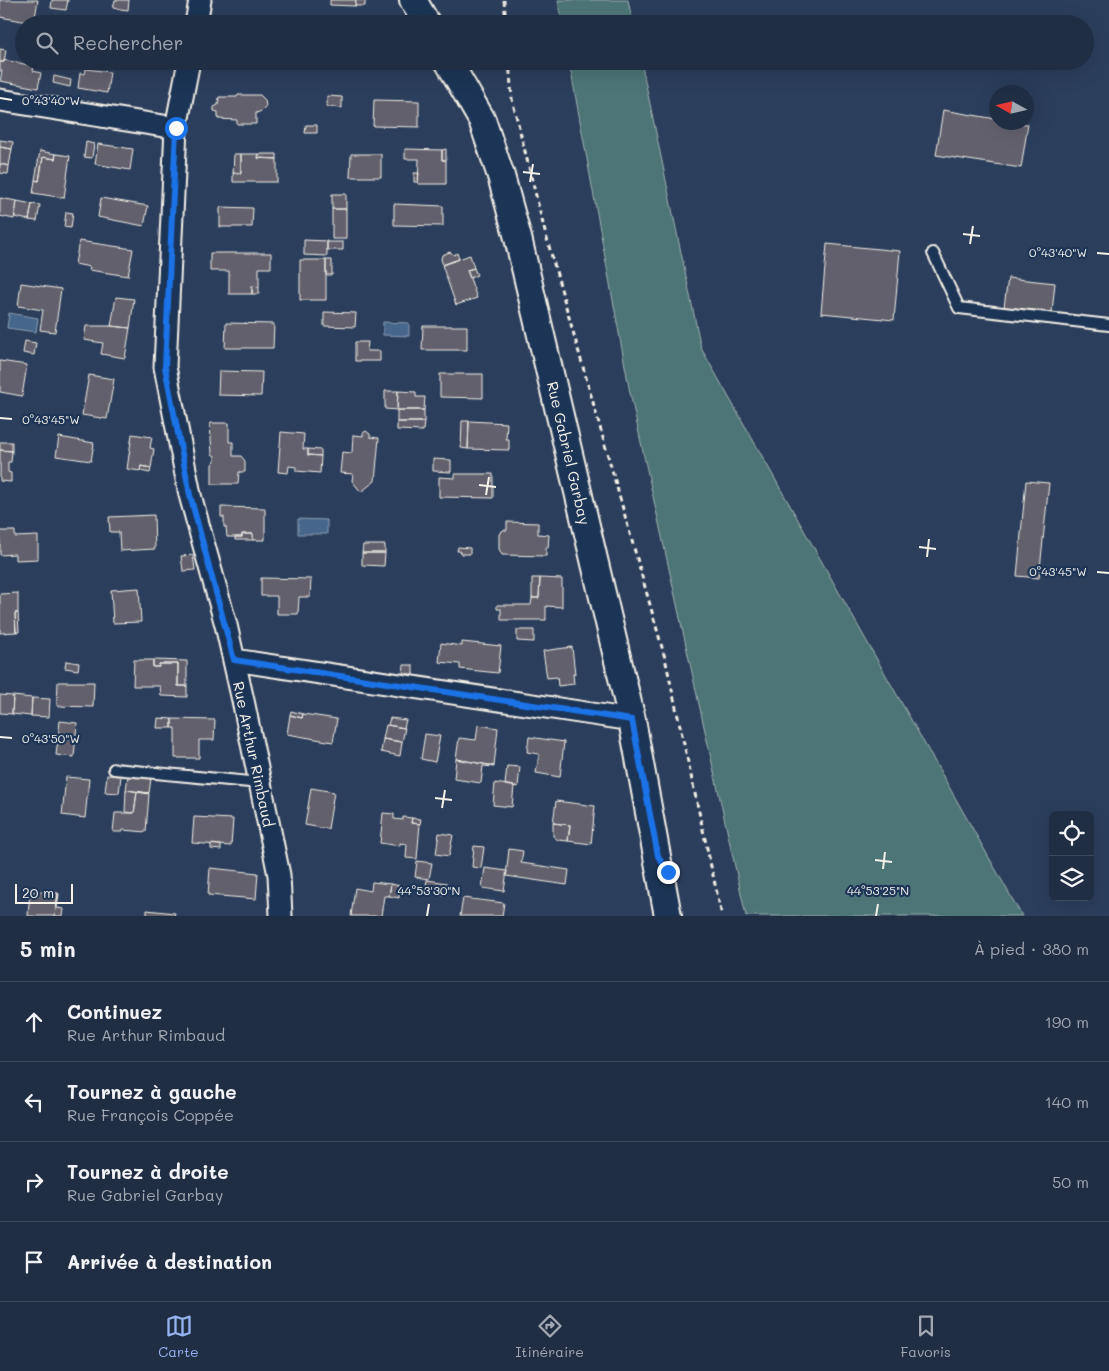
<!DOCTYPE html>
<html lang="fr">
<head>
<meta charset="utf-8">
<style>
  body { margin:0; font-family:Mali,sans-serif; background:#28364b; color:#f1f3f6 }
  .controls { position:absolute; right:15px; bottom:15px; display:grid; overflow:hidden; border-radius:8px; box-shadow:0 5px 20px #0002 }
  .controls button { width:45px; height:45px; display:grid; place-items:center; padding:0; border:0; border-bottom:1px solid #3d4a5d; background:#202e44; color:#f1f3f6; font:25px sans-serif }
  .compass { position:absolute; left:989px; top:85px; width:45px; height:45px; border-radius:50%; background:#202e44; box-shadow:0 5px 20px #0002; rotate:278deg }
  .scale { position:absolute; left:15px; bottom:12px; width:58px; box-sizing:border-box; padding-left:5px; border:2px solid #f4f1e8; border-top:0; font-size:14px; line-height:18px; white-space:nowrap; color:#f4f1e8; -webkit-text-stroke:4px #1d3557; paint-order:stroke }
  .stop { position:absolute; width:15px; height:15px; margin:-11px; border:4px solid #1a73e8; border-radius:50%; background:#fff }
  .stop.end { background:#1a73e8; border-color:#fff; box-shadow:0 1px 5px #0008 }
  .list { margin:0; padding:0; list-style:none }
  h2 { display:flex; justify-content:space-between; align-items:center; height:65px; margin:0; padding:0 20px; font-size:21px }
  h2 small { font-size:16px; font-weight:400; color:#a2a8b2 }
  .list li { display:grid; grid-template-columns:32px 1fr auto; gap:15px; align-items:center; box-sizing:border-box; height:80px; padding:0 20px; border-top:1px solid #3d4a5d }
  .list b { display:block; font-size:19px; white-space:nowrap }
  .list p { margin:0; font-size:16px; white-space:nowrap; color:#a2a8b2 }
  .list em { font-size:16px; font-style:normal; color:#a2a8b2 }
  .icon { flex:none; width:28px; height:28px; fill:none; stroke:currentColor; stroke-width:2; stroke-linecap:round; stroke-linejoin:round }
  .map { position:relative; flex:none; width:1109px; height:916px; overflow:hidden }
  .search { position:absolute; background:#202e44; box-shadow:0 5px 20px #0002; left:15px; right:15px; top:15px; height:55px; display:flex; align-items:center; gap:12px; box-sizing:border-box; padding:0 18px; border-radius:28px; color:#a2a8b2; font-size:19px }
  .sheet { height:385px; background:#202e44 }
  nav { display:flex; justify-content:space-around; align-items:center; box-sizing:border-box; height:70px; border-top:1px solid #3d4a5d; background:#202e44; font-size:14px; color:#a2a8b2 }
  nav a { display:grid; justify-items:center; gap:2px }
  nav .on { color:#95b2f1 }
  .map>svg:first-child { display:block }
</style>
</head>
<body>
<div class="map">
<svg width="1109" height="916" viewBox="0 0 1109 916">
  <rect width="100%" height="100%" fill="#2b3e5b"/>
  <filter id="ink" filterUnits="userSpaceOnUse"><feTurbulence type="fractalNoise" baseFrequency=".02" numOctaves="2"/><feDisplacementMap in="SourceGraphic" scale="10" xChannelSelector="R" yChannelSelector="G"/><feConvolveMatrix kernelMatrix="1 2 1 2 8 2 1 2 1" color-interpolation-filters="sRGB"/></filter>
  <g filter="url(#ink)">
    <path fill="#4e7477" stroke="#a1b2b0" d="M558,0H628L633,24H563Z
      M569,61H641L701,348L1022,916H746L630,393Z"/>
    <path fill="#46668c" stroke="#8c9eb1" d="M9,313L38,318L36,332L7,328Z
      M383,322L409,323V336L383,335Z
      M298,519L327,520V534H298Z"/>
    <path fill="#62606d" stroke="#f4f1e8" d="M0,0H38L34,23L0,17Z
      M52,0H68L66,10L51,8Z
      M115,0H129L128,10L113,8Z
      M330,0H356L355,6L330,5Z
      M356,0H365V6H355Z
      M0,49L6,50L4,62H0Z
      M4,60L34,66L33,71L41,73L38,88L0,81L2,71H0V62H4Z
      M235,61H258V66L235,65Z
      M313,61H332V64L313,63Z
      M360,61H392V64L360,63Z
      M86,69L110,72L107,93L78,88L80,73L85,74Z
      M54,76L71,80L70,87L53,83Z
      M238,95H260L265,100L266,107L262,111L256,113V124H237V120L218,119V112L214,111V107L218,105L219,97H237Z
      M327,96L342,97V108L327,107Z
      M374,100L419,101V127L373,126Z
      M943,110L996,119V122L1028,124L1021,168L936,155Z
      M306,125H317V133H305Z
      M0,140L13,142L12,149L0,147Z
      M86,142L94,144L92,158L84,157Z
      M98,144L133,149L130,170L95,164Z
      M0,147L12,149L9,166L0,164Z
      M405,149L442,150V160H446V184H418L419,159H405Z
      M446,149V160H442V150Z
      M40,151L56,154L55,159L43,157L39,181L35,180Z
      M56,154L70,156L64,198L33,193L35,180L39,181L43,157L55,159Z
      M234,154H241V173H233Z
      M241,154H259L258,158L277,159V182H233V173H241Z
      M259,154H277V159L258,158Z
      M351,154H381V177H350Z
      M0,164L9,166L8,174L0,173Z
      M414,173H419L418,182H414Z
      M332,194H346V209H332Z
      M0,198L17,201L14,219L0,216Z
      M101,198L148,206L144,226L98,217Z
      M17,201L32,204L29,220L15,217Z
      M32,204L40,205L37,221L29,220Z
      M394,204L443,206V226L394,225Z
      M220,207L253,208L252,227H220Z
      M332,209H346V239H332Z
      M66,212L73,213L71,228L64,227Z
      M304,240L327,241V256L304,255Z
      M79,241L133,249L128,276L89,270L90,267L75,264Z
      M327,242H343V250H327Z
      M827,244L900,251L894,320L821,313Z
      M450,252L454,255L457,253L459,259L443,265L441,259L442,255Z
      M210,253H271V268H259V287L252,286V294H229V271H210Z
      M470,255L474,268L467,270L477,298L456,305L442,265Z
      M300,260H326V300H300Z
      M326,260H332V275H326Z
      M474,268L477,275L470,278L467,270Z
      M1008,278L1055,283L1052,312L1004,307Z
      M21,283L61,289L55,332L40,330L43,310L18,306Z
      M252,286L259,287V294H252Z
      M116,297L134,299L130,328L111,326Z
      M324,312L356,313L355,327L324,326Z
      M226,323L274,324L273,348H225Z
      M86,326H111L130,328L125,358L101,354L103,343L84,340Z
      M423,326H467V350H422Z
      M25,341L36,343L34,355L23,353Z
      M355,342H368L367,351H380V361H355Z
      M0,361L27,365L22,396L0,392Z
      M219,371L262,372L261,396L218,395Z
      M440,374H483V398L440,397Z
      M89,375L114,379L107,419L82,415Z
      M385,391H398L397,410L385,409Z
      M398,391L416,392V397H425L424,410H397Z
      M397,410H424V422H397Z
      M462,421H469L468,449L461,448Z
      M469,421L507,423L506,439H509V450L468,449Z
      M397,422H424L423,431L397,430Z
      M210,423H229V442H233V456H241L245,461V472H239L238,484H212V464L215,461V456L212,454Z
      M366,431L370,434V437L379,438L375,481L361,492L352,481L353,474L340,473L342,452L352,453L353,435L363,436V433Z
      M281,432L304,434L303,449H308V455L321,456L320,473L296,471V467L289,466L288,473L278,472Z
      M132,434L152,437L150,448L154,449L151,468L141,466L140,471L127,469Z
      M59,437L94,443L91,461L56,456Z
      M0,442H12V451L0,450Z
      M308,449L321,450V456L308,455Z
      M0,450L12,451L11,462H8V472L11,473V482L0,481Z
      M433,459L451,460V472L433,471Z
      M141,466L151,468L150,473L140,471Z
      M455,474H493V498L439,497V477L455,478Z
      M1026,481L1049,483L1039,578L1017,576Z
      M221,507L265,508V540H253V534H242V537H227L226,527H224V517H221Z
      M154,515L155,549L120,551L119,532H110L109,517Z
      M507,522L538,523V534L549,535L548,548L546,547V556L502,555L499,549V534L503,530H507Z
      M0,531H15V537L38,536V559L15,560V554L0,555Z
      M242,534H253V540H235V537H242Z
      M363,545H385V553H362Z
      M458,547L470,548V554H461L460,551H457Z
      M362,553H385L384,566L362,565Z
      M193,555L195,570L183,571L181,556Z
      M261,578L311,579L310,597H299L298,614H277V596H261Z
      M532,578H540L539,598H532Z
      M540,578L562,579V607L546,606V620H501V609H497V605H531L532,598H539Z
      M139,588L141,622L113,623L111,590Z
      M18,593V613H15L16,632L0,633V594Z
      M15,613H18L19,632H16Z
      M517,630H534V642L517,641Z
      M462,642L501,646L498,673L460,669V664L439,662L441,643L462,646Z
      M572,647L575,674H573L574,684L558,686L557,677L547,678L543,651Z
      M134,660H153V667H159V664H178V686H187V697L161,696L160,686H133Z
      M153,660L187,661V686H178V664H159V667H153Z
      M66,661L79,663L78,670L65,668Z
      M404,665H413V674H403Z
      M58,682H94L93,707L57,706Z
      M0,695L13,696L12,714L0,713Z
      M13,696L32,698L31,716L12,714Z
      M32,698L50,699L49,717L31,716Z
      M291,711L303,714L302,718L290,715Z
      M303,714L337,719L333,742L287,734L290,715L302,718Z
      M158,718L172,719V728H157Z
      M390,718L406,720L404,728L388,725Z
      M172,719L215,720L214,740H199V758H175V728H172Z
      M60,721L77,723L74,757L56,755Z
      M386,725L405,728L402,742L383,739Z
      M478,725L498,728L494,766L456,759L459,738L476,740Z
      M425,734L440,736L435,762L421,759Z
      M529,737L564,742L560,777L536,773L539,754L527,752Z
      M383,739L402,742L400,756L381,752Z
      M456,759L494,766V767L483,766L481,783L454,779Z
      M507,766L520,767L518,787L505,785Z
      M107,775L121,776L119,793L105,792Z
      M128,776L151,778L149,793L126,790Z
      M66,777L89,779L85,818L62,815Z
      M495,783L514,786L512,807L493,805Z
      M311,788L334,792L328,829L305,825Z
      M126,790L149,793L137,792L134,813L125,812Z
      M137,792L149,794L146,832L123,830L122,832H113L115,813H134Z
      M556,801L595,806L591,844L568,841L570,825L553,823Z
      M383,813L394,814V819L403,820V817L412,818L411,823L420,824L417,859L406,858L407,844L400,843V846L380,843Z
      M194,817L233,819L231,846L192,843Z
      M412,818L421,819L420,824L411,823Z
      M553,823L570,825L568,841L558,840L553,836Z
      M439,833L453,835L449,856L436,854Z
      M211,844L221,845V850L211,849Z
      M474,846L484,847L481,868L472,867Z
      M509,849L523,851L521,863L569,870L567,885L506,876Z
      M417,861L432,863L429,879L415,877Z
      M210,868L258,873L256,899L208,895Z
      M485,868L507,871L504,891L482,888Z
      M427,880L447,883L445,895L425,892Z
      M372,882L391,884L389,896H384L381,916H351L355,888L371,891Z
      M391,884L400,886L399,898L389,896Z
      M30,891L58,893L55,916H28Z
      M58,893L59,894L57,908L64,909L63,916H55Z
      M463,898L504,903L502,916H460Z
      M147,910L175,913L174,916H147Z"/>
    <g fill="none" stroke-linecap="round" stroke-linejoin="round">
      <defs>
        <path id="service" d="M933,253L959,308L1109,325
          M114,769L260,783"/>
        <path id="minor" d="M196,24L200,0
          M189,61L176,128L165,367L190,495L226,625L244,705L279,875L281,916
          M0,100L176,128
          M234,660L632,720"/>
        <path id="tertiary" d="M413,0L427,24
          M448,61L482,120L501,176L518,238L632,720L668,916"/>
      </defs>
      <use href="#service" stroke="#f4f1e8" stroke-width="14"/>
      <use href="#minor" stroke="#f4f1e8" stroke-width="25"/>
      <use href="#tertiary" stroke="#f4f1e8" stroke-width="30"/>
      <path stroke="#f4f1e8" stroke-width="3" stroke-dasharray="5 4" stroke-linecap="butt" d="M504,0L506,24
        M509,61L512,99L545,232L665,658L722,916"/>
      <use href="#service" stroke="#1d3557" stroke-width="10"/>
      <use href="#minor" stroke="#1d3557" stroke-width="21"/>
      <use href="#tertiary" stroke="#1d3557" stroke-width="26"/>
    </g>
  </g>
  <g fill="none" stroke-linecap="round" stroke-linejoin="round" filter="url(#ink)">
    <path stroke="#1a73e8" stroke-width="6" d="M176,128L165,367L190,495L234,660L632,720L658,856L668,872"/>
  </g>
  <path fill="none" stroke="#f4f1e8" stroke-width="2" d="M0,98L12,100M523,172L540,174M530,182L533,164M963,234L980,236M970,244L973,226M1097,253L1109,254M0,418L12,419M479,485L496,487M486,495L489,477M919,547L936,549M927,557L929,539M1097,572L1109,573M0,737L12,738M435,798L452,800M442,808L445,790M875,860L892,862M883,869L885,852M427,916L429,904M876,916L878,904"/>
  <g text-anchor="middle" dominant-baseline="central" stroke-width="4.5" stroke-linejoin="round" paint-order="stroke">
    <g font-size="15" fill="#f4f1e8" stroke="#1d3557">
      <text transform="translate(569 453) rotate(77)">Rue Gabriel Garbay</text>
      <text transform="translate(254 754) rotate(78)">Rue Arthur Rimbaud</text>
    </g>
  </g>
  <g font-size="12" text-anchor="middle" fill="#f4f1e8" stroke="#1d3557" stroke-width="4.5" stroke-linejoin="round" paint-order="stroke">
    <text x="51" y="105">0°43'40"W</text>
    <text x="1058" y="257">0°43'40"W</text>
    <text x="51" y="424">0°43'45"W</text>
    <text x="1058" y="576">0°43'45"W</text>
    <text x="51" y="743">0°43'50"W</text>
    <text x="429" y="895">44°53'30"N</text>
    <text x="878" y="895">44°53'25"N</text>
  </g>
</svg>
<div class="controls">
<button><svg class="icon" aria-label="locate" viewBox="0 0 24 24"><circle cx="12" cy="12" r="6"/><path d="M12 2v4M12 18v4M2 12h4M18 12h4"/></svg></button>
<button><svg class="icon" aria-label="layers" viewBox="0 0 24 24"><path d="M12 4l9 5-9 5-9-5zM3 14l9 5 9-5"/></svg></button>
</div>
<svg class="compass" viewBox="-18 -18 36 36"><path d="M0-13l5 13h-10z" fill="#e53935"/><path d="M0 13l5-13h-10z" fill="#a2a8b2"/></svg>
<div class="scale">20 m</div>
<div class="stop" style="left:176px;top:128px"></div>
<div class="stop end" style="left:668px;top:872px"></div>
<div class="search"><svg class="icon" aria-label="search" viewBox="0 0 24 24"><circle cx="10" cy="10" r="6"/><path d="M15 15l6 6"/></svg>Rechercher</div>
</div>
<section class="sheet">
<h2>5 min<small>À pied · 380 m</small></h2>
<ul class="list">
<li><svg class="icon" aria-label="ahead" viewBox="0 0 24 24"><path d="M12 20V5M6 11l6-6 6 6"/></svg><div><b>Continuez</b><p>Rue Arthur Rimbaud</p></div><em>190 m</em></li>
<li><svg class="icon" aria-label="left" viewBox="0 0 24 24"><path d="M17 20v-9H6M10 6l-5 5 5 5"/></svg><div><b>Tournez à gauche</b><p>Rue François Coppée</p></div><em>140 m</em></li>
<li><svg class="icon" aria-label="right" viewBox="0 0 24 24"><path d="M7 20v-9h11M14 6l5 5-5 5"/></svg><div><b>Tournez à droite</b><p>Rue Gabriel Garbay</p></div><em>50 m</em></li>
<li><svg class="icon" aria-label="arrive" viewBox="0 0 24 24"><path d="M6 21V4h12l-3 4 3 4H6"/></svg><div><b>Arrivée à destination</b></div></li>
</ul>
</section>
<nav>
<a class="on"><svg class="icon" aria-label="map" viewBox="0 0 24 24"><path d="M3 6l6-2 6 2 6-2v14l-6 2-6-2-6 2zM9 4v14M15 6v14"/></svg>Carte</a>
<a><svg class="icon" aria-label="directions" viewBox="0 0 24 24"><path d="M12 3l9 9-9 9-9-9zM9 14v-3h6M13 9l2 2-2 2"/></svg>Itinéraire</a>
<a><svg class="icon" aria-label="saved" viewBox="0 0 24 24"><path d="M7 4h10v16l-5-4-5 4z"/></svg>Favoris</a>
</nav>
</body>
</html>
